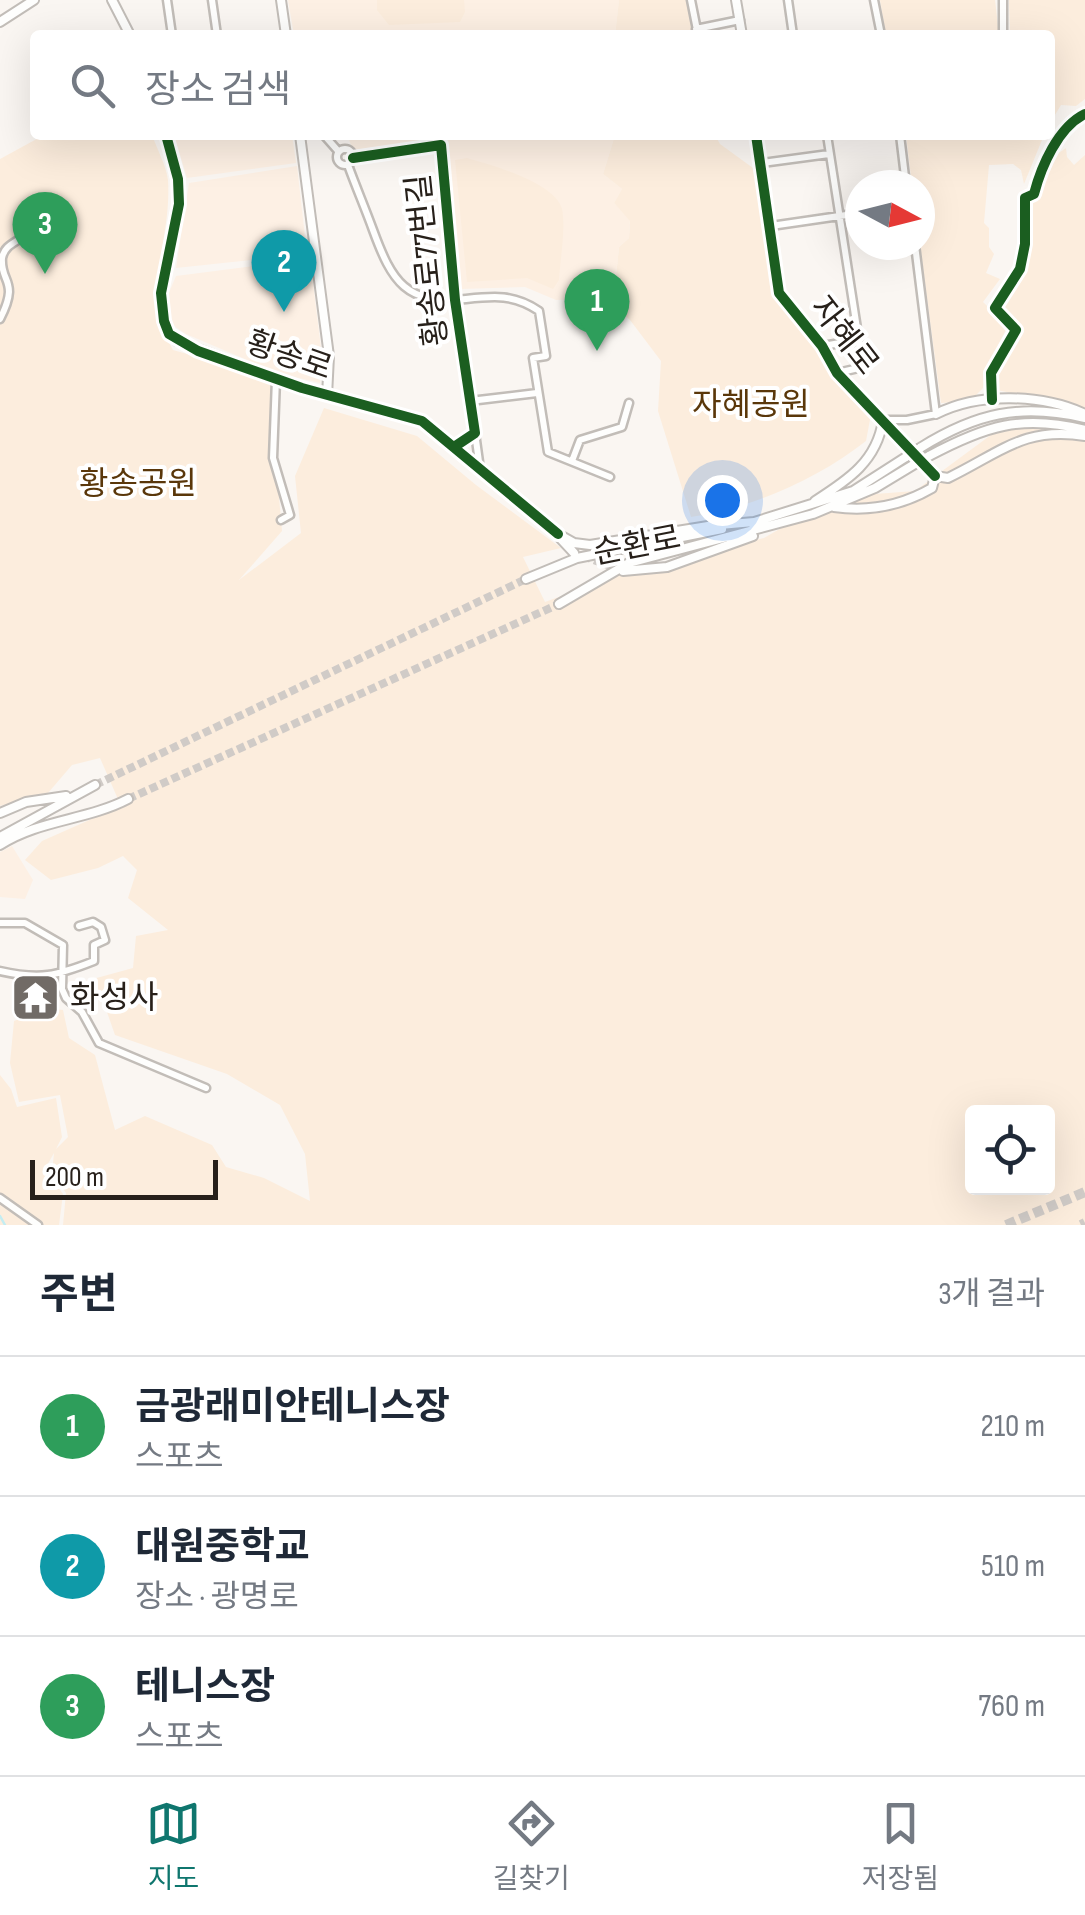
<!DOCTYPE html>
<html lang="ko">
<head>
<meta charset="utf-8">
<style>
  body { margin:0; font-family:"Sofia Sans Condensed","Noto Sans KR",sans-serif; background:#f2f2f3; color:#1f2937 }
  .controls { position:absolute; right:30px; bottom:30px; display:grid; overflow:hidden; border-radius:10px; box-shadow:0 10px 40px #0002 }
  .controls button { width:90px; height:90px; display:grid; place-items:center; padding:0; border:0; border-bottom:2px solid #e0e1e3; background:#fff; color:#1f2937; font:50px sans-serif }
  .compass { position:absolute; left:845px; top:170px; width:90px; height:90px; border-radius:50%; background:#fff; box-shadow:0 10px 40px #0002; rotate:97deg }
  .scale { position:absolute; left:30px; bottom:25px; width:188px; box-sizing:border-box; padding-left:10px; border:5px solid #27201a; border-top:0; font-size:28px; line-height:35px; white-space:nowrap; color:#27201a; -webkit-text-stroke:8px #fff; paint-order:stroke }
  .you { position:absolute; left:722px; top:500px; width:35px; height:35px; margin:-25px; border:8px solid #fff; border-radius:50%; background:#1a73e8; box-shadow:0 0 0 15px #1a73e833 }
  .badge { display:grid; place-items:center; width:65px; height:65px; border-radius:50%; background:#0f766e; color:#fff; font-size:32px; font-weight:700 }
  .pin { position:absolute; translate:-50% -82px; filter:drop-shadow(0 2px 5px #0008) }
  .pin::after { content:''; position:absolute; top:52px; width:35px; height:30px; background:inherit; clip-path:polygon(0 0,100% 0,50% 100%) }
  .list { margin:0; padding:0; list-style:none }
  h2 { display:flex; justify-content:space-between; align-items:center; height:130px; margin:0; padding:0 40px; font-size:42px }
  h2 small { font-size:32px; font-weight:400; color:#747a83 }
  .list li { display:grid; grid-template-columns:65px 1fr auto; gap:30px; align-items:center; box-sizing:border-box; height:140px; padding:0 40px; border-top:2px solid #e0e1e3 }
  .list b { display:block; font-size:38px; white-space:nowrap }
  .list p { margin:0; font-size:32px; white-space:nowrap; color:#747a83 }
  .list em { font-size:32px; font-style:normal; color:#747a83 }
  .icon { flex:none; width:55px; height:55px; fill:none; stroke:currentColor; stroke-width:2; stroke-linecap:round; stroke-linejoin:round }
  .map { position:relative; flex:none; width:1085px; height:1225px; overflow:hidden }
  .search { position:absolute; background:#fff; box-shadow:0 10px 40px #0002; left:30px; right:30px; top:30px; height:110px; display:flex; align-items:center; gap:25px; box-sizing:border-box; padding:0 35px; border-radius:10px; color:#747a83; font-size:38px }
  .sheet { height:550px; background:#fff }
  nav { display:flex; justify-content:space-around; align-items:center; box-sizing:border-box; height:140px; border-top:2px solid #e0e1e3; background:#fff; font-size:28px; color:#747a83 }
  nav a { display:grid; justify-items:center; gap:5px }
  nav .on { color:#0f766e }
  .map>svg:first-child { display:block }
</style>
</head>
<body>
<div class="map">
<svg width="1085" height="1225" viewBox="0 0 1085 1225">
  <rect width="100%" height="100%" fill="#faf6f2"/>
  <path fill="#fdf0e4" d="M288,0H619L615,35H333L332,30L294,35Z
    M174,135H292L296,163L187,178Z
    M347,135H615L603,174L622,189L614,203L630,220L629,238L619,247L613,306L589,299L556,300L525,287L460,289L443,142L354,152Z
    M297,166L307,254L176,268L189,183Z
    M310,259L322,356L320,383L278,373L186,334L171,324L168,295L176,276Z
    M12,846L33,880L25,899L0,897V852Z"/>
  <path fill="#fceddd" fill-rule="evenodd" d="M377,0H464L465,12L460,22L389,25L377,10Z
    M619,0H692L698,35H615Z
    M880,0H995L999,35H886Z
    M1009,0H1085V99L1076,106L1061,105L1050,123V35H1010Z
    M44,135H152C157,149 166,165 168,180C172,242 140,289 173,350L276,379L275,452L282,531L239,580L301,533L295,476L324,408L417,436L476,485L561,548L523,557L545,602L635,569L764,538L835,497L915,491L999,429L1037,421L1085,429V1225H63L66,1193L52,1173L54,1153L45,1169L63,1194L59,1225H0V1075L11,1089L17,1107L56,1098L62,1137L56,1149L68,1137L60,1095L19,1102L10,1063L14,1021L47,1008L63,1010L69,1038L95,1055L115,1130L145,1116L212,1145L226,1167L264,1178L310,1201L305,1154L280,1105L227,1074L115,1035L101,995L82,982L133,968L136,936L168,930L128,898L137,870L123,856L98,868L51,880L25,860L42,841L121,806L100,758L72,765L48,793L0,806V159ZM972,1112H1048V1188H972Z
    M615,135H715L720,144L764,176L779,293L837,373L872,409L866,441C816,480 754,507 691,517L658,411L661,361L630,320L613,306L619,247L629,238L630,221L614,203L622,189L603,174Z
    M906,135H1044L1024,184L1021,170L1013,164L989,165L984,223L989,228V247L994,254L986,273L1000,279L983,302L1008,326L986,368L983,388L970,401L941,403L920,245V185H912Z
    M1066,148L1067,157L1074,165L1085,155V409L997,390L992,375L1017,332V323L1008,319L997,303L1025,265L1029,220L1027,194L1034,192L1041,165Z
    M467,158C491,165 555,182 562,209C566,227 560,261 559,280L553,289L527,278L467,282L455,160Z"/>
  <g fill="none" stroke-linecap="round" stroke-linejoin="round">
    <path stroke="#c3edf2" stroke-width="2.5" d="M0,1216L5,1225"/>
    <path stroke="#d0cbc7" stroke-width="8" stroke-dasharray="8 4" stroke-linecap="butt" d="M583,556L621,570
      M95,785L526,579
      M128,799L559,604"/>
    <path stroke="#d0cbc7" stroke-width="10" stroke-dasharray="10 5" stroke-linecap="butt" d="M1006,1225L1085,1192
      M1081,1225L1085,1223"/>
    <defs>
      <path id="street" d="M167,0L172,35
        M212,0L217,35
        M691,0L698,35
        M788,0L793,35
        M874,0L881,35
        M696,29L740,20
        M1003,35V0
        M324,135L339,152
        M827,135L863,367L837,373
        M900,135L906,185
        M337 157a8 8 0 1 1 16 0a8 8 0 1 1-16 0Z
        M353,158L441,145L455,300L475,433L454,447
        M762,163L829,154
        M348,165C356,187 365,208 373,230C392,282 406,305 466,299C494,296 514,294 539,311L546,356L533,358L548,452L610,477
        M771,226L860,213
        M0,319C20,280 0,283 2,258C5,242 22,242 29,230
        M823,346L857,340
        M276,379L273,458L290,515L281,520
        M992,400L991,373L1016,330L995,308L1020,269L1025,244V198L1034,194C1041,167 1058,127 1085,114
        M470,401L537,393
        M883,420H907L936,414L915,245
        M475,433L480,469
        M572,461L580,440L622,427L629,403
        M0,923H25L63,945L62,989L66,998L82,1012L99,1043L206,1088
        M0,971C40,980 56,976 94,961V945L105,940L101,927L93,922L79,926
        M0,1198L38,1225"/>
      <path id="secondary" d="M112,0L130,35
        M281,0L286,35
        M736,0L742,35
        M0,22L34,0
        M166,135C172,158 181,181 179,205C175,243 143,310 177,341L302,388L422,421L558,534L574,543L590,545L708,526L754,522
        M300,135L329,356L327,396
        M756,135L779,293L822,346L837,373L935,476L948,478C1000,453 1024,426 1085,436
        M936,414C979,392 1042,394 1085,414
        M920,448C976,413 1020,403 1085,418
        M929,456C985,426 1022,414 1085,430
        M815,501C848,480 877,461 883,420
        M834,507C869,512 901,506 932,488L935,476
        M751,523L853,491L906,457
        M560,538L574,553
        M623,571L667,567L753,536
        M526,579L577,558L722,529
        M559,604L629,563L813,514L875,488L918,462
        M0,813L26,802L66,796
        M0,837L95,785
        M0,845C38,820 88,820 128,799"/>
    </defs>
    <use href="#street" stroke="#c2bdb8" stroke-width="11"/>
    <use href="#secondary" stroke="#c2bdb8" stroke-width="12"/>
    <use href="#street" stroke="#fefefd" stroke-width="6"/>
    <use href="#secondary" stroke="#fefefd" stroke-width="8"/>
    <defs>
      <path id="secondary-bridge" d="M906,457L920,448
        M918,462L929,456"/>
    </defs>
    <use href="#secondary-bridge" stroke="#c2bdb8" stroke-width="12" stroke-linecap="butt"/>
    <use href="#secondary-bridge" stroke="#fefefd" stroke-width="8"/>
    <defs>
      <path id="cycleway" d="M166,135L178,179L179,204L161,293L164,321L169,334L198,351L302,388L422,421L558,534
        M756,135L779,293L822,346L837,373L935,476
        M353,158L441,145L455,300L475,433L454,447
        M992,400L991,373L1016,330L995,308L1020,269L1025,244V198L1034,194C1041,167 1058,127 1085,114"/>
    </defs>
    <use href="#cycleway" stroke="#fff" stroke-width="16"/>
    <use href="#cycleway" stroke="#1b5e20" stroke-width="10"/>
  </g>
  <defs>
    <symbol id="temple-square" viewBox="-11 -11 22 22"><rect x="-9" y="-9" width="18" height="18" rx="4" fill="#716b66" stroke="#fff"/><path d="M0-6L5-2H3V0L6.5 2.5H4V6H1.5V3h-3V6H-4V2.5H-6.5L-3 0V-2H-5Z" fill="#fff"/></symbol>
  </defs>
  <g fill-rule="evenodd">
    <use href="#temple-square" x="8" y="970" width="55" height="55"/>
  </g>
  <g text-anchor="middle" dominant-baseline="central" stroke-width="8" stroke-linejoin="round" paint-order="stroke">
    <g font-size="32" fill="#27201a" stroke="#fff">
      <text transform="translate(428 260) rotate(-96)">황송로77번길</text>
      <text transform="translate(844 336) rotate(52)">자혜로</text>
      <text transform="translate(289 356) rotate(19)">황송로</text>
      <text transform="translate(637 546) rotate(-11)">순환로</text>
    </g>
    <g font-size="32" fill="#5a370a" stroke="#fff">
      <text x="751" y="405">자혜공원</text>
      <text x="138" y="484">황송공원</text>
    </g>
    <g font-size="32" fill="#27201a" stroke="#fff" text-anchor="start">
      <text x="70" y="998">화성사</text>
    </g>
  </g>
</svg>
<div class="controls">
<button><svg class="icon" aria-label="locate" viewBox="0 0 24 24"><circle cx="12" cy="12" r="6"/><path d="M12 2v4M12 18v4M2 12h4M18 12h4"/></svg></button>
</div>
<svg class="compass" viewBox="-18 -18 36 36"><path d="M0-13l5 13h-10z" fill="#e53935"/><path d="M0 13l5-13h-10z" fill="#747a83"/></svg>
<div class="scale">200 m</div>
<div class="you"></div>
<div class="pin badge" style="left:597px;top:351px;background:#2e9e5b">1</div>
<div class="pin badge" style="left:284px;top:312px;background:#0f9aa8">2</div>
<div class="pin badge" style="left:45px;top:274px;background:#2e9e5b">3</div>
<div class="search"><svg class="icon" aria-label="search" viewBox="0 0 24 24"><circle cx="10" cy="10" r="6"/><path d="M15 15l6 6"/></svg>장소 검색</div>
</div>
<section class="sheet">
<h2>주변<small>3개 결과</small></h2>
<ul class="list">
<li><span class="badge" style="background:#2e9e5b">1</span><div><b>금광래미안테니스장</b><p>스포츠</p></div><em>210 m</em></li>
<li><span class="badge" style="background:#0f9aa8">2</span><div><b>대원중학교</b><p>장소 · 광명로</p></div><em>510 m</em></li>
<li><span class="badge" style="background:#2e9e5b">3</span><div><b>테니스장</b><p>스포츠</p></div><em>760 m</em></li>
</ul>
</section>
<nav>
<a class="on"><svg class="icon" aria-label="map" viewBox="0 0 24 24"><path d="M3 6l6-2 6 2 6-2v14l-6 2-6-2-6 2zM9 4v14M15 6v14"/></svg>지도</a>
<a><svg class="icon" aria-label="directions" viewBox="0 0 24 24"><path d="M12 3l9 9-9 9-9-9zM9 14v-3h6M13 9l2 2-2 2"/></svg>길찾기</a>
<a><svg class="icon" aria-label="saved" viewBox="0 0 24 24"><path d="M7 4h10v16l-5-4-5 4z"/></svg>저장됨</a>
</nav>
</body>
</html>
